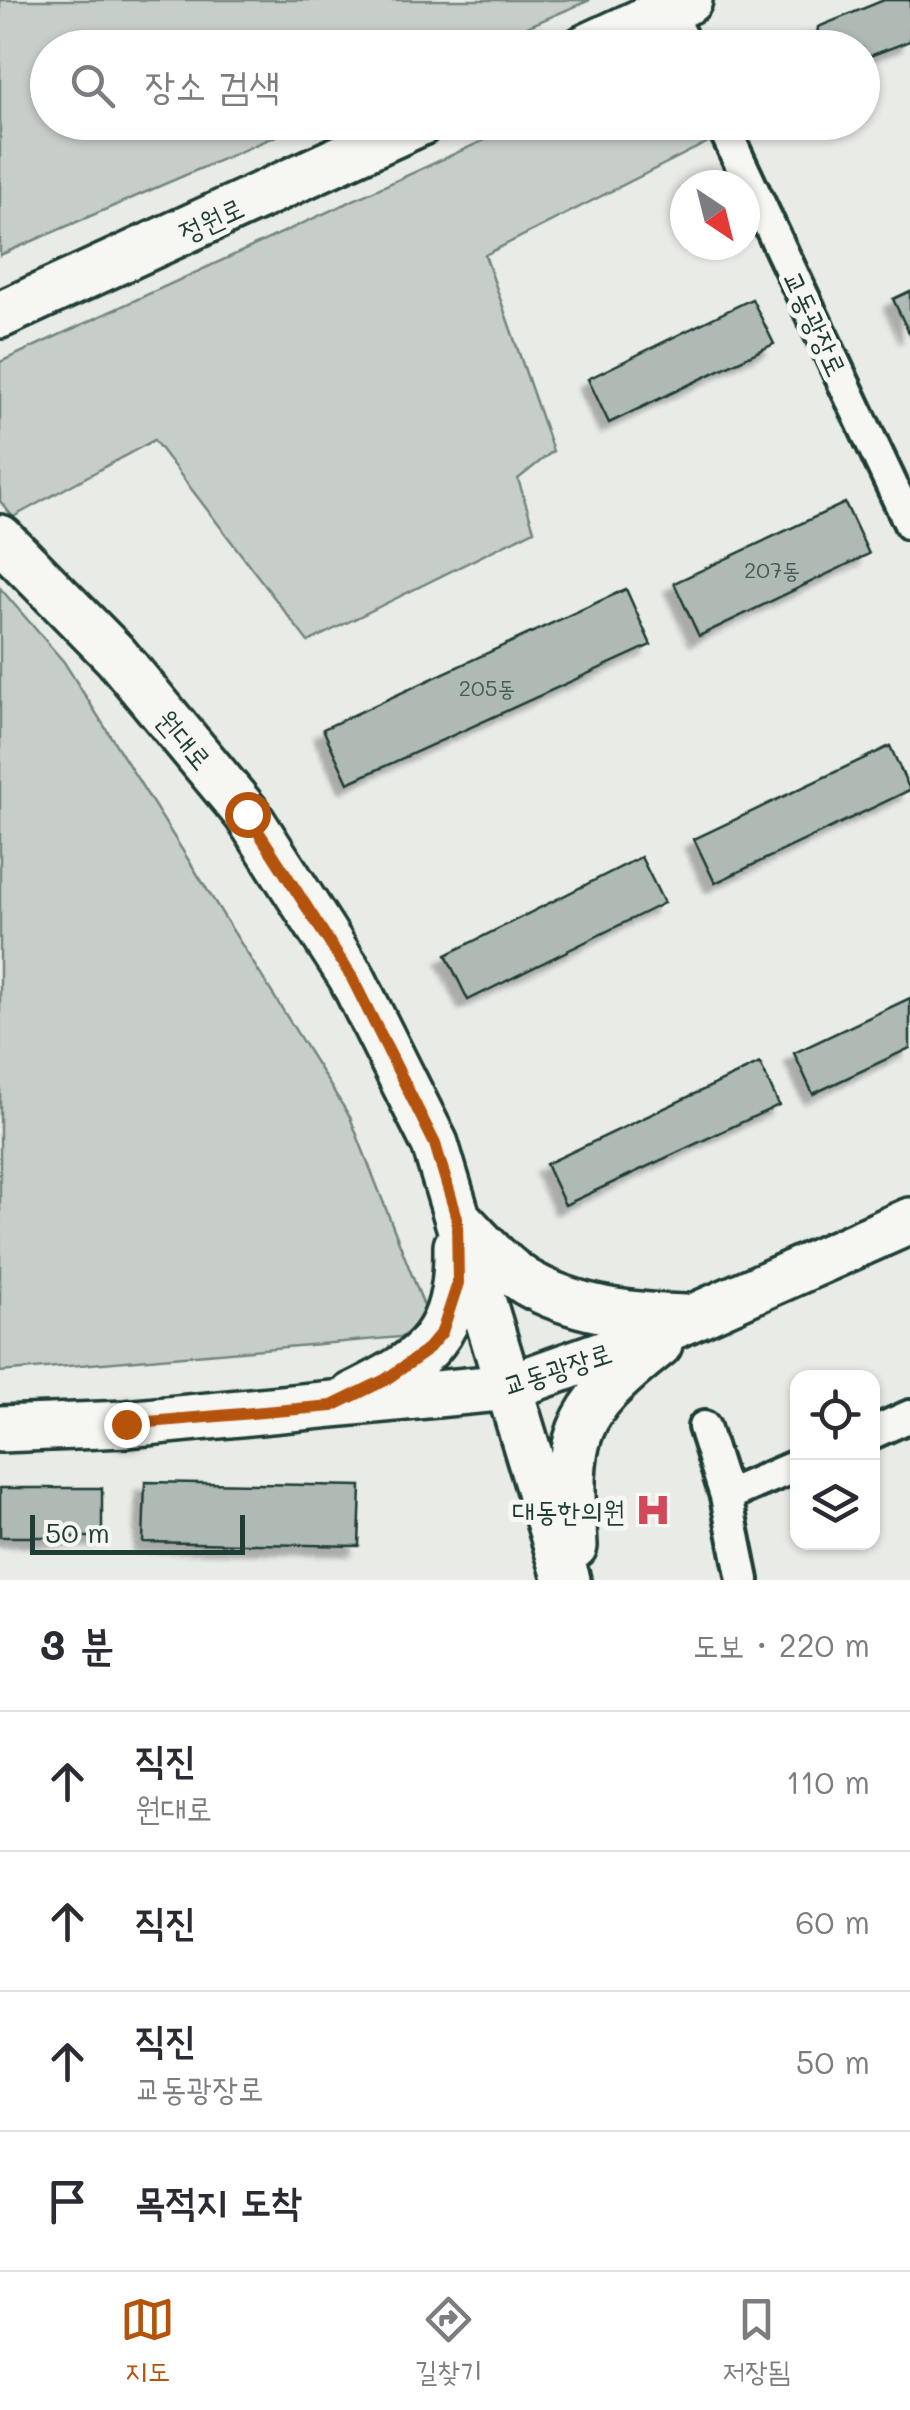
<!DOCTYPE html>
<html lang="ko">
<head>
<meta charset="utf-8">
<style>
  body { margin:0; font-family:Mali,"Poor Story",sans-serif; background:#f2f2f3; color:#2b2b33 }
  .controls { position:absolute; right:30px; bottom:30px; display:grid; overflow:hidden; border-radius:20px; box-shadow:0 2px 8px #0004 }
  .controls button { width:90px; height:90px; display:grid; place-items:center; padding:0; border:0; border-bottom:2px solid #e1e1e2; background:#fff; color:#2b2b33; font:50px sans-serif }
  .compass { position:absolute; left:670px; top:170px; width:90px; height:90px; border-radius:50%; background:#fff; box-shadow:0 2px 8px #0004; rotate:145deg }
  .scale { position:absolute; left:30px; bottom:25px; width:215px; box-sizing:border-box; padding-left:10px; border:5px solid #1f3d34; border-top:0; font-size:28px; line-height:35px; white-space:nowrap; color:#1f3d34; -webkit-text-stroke:8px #f6f6f2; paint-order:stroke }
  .stop { position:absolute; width:30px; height:30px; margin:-22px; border:8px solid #b45309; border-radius:50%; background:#fff }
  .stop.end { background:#b45309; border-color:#fff; box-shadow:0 2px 10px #0008 }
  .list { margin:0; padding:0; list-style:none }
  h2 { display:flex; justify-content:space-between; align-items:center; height:130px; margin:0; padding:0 40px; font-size:42px }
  h2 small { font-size:32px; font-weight:400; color:#7c7c81 }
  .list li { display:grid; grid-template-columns:65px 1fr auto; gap:30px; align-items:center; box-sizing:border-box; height:140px; padding:0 40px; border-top:2px solid #e1e1e2 }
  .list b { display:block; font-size:38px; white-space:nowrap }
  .list p { margin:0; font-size:32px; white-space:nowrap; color:#7c7c81 }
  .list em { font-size:32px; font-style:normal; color:#7c7c81 }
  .icon { flex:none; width:55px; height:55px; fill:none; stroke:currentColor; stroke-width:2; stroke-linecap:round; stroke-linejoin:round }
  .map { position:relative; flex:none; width:910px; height:1580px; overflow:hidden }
  .search { position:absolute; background:#fff; box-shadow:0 2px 8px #0004; left:30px; right:30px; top:30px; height:110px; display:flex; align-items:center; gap:25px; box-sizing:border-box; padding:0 35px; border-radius:55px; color:#7c7c81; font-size:38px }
  .sheet { height:690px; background:#fff }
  nav { display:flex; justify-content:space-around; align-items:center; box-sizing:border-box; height:140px; border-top:2px solid #e1e1e2; background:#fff; font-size:28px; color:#7c7c81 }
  nav a { display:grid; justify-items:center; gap:5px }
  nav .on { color:#b45309 }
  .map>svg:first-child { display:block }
</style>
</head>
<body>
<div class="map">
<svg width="910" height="1580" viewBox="0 0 910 1580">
  <defs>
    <filter id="shadow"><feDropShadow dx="-9" dy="9" stdDeviation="2.5" flood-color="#0004"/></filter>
  </defs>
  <rect width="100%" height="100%" fill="#e9ebe7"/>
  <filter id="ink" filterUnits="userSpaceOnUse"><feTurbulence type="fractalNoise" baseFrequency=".01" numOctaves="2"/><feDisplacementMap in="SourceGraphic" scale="20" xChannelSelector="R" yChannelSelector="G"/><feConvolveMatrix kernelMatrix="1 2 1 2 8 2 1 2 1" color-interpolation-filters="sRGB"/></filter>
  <g filter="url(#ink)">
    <path fill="#c7cec9" stroke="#73867e" stroke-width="2.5" d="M0,0H590L480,47L48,48V122L306,123L0,255Z
      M522,123H697L708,142L485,255L553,451L518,479L534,530L308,642L154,440L13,517L0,501V362Z
      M0,588L64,662L350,1117L435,1334L0,1372Z"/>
    <path fill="#b0bab5" stroke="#1f3d34" stroke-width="2.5" filter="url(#shadow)" d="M884,0H910V41L867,57L862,72V48H816L818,27Z
      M910,291V335L893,299Z
      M752,299L774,344L609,423L588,379Z
      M845,503L869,554L699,636L674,583Z
      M626,589L651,645L348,783L323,729Z
      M890,746L910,790L715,883L694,839Z
      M641,857L664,903L468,1000L446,955Z
      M910,998V1048L813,1094L794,1053Z
      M760,1063L779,1105L565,1205L546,1164Z
      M145,1482L361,1486L359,1546L143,1542Z
      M0,1488H102V1537H0Z"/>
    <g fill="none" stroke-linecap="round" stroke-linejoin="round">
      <defs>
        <path id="street" d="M668,10L686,48
          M721,122L910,524
          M704,1427L726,1496L743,1580
          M872,1433L910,1416
          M726,1496L798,1465"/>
        <path id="secondary" d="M585,48L689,0
          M0,315L421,122
          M0,538L116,656L247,814L351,976L435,1144L567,1580
          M462,1223C481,1243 502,1267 526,1282C574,1310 631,1316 685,1318
          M352,1396C429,1358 458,1336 457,1246
          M0,1429L126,1424L509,1387L644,1339L910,1221
          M574,1546C568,1435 569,1415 659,1344"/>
      </defs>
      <use href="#street" stroke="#1f3d34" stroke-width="38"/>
      <use href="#secondary" stroke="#1f3d34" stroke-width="52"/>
      <use href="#street" stroke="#f6f6f2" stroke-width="30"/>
      <use href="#secondary" stroke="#f6f6f2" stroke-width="45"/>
    </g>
  </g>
  <g fill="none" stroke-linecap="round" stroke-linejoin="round" filter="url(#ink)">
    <path stroke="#b45309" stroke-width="12" d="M126,1424L332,1406L385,1380L425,1352L442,1332L458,1283L457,1218L435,1144L351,976L247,814"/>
  </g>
  <defs>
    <symbol id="hospital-bare" viewBox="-9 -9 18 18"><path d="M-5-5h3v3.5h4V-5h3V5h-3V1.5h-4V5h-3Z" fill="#d1495b" stroke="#f6f6f2" stroke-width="2.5" paint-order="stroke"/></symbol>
  </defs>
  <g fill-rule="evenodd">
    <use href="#hospital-bare" x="628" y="1485" width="50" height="50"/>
  </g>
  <g text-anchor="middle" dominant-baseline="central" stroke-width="10" stroke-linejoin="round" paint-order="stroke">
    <g font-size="22" fill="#435c54">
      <text x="772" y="569">207동</text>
      <text x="487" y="687">205동</text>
    </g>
    <g font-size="28" fill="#1f3d34" stroke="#f6f6f2">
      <text transform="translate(211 219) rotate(-25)">정원로</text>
      <text transform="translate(816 323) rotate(65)">교동광장로</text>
      <text transform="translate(185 739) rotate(50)">원대로</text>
      <text transform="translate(557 1368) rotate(-18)">교동광장로</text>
    </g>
    <g font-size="28" fill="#1f3d34" stroke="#f6f6f2" text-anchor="end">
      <text x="625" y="1510">대동한의원</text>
    </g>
  </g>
</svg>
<div class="controls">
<button><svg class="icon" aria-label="locate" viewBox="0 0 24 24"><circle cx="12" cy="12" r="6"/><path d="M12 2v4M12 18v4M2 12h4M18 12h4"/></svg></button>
<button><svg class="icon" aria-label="layers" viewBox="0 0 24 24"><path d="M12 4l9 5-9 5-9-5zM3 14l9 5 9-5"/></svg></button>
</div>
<svg class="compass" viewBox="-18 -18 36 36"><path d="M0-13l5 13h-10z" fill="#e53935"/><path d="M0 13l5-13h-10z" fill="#7c7c81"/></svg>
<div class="scale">50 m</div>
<div class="stop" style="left:247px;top:814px"></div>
<div class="stop end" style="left:126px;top:1424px"></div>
<div class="search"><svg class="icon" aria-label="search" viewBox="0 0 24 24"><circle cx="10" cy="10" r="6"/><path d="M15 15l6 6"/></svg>장소 검색</div>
</div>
<section class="sheet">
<h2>3 분<small>도보 · 220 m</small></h2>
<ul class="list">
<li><svg class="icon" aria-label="ahead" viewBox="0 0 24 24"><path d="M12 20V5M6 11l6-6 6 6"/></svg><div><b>직진</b><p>원대로</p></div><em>110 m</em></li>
<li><svg class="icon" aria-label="ahead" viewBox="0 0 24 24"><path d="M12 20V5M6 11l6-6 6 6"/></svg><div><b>직진</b></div><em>60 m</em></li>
<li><svg class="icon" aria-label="ahead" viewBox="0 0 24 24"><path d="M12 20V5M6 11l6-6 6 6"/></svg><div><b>직진</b><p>교동광장로</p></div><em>50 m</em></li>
<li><svg class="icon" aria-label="arrive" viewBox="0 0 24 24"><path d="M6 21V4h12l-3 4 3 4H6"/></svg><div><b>목적지 도착</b></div></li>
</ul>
</section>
<nav>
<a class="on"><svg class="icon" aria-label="map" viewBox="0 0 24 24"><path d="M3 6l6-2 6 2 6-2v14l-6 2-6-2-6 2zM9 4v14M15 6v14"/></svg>지도</a>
<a><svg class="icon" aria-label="directions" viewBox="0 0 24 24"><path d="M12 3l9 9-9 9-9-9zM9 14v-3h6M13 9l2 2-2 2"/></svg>길찾기</a>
<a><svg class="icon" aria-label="saved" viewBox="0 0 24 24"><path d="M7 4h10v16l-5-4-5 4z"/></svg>저장됨</a>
</nav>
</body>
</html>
